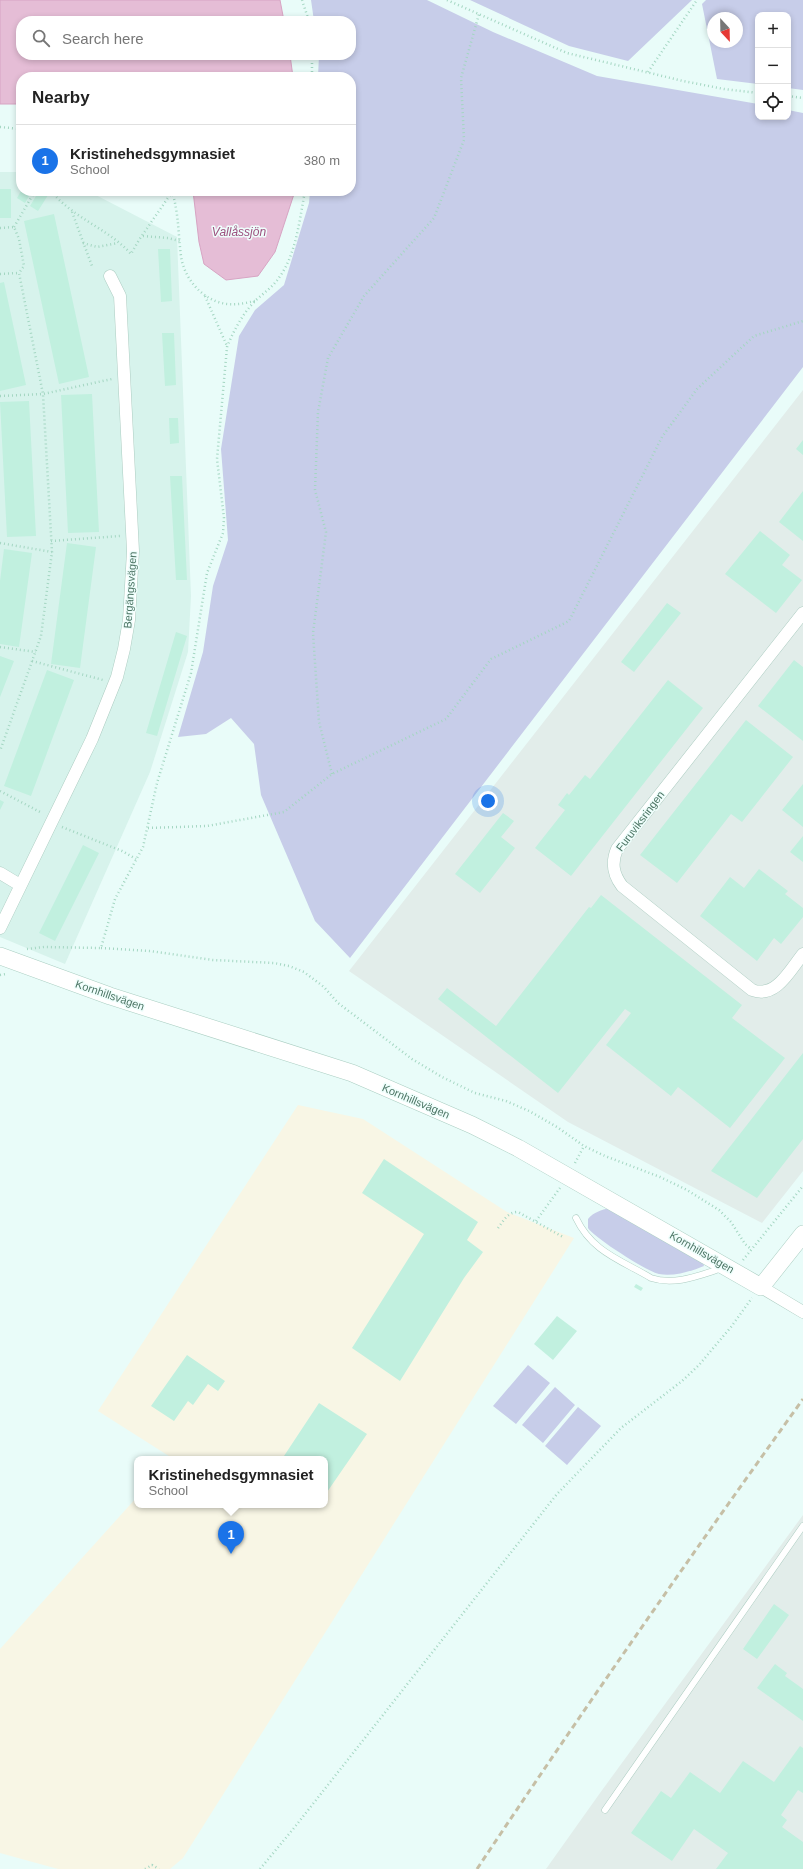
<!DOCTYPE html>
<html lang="en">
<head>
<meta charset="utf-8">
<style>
  body { margin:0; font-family:Arial,sans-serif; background:#f2f2f2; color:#222 }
  .controls { position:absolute; right:12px; top:12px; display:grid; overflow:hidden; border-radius:8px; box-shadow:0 2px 6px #0003 }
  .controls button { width:36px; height:36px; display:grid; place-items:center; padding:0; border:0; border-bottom:1px solid #e0e0e0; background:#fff; color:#222; font:20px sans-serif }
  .compass { position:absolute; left:707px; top:12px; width:36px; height:36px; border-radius:50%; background:#fff; box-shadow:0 2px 6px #0003; rotate:158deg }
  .you { position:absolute; left:488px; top:801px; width:14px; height:14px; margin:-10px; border:3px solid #fff; border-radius:50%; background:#1a73e8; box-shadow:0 0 0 6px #1a73e833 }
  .badge { display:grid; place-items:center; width:26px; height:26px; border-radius:50%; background:#1a73e8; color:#fff; font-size:13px; font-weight:700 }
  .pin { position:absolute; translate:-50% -33px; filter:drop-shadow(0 1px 2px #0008) }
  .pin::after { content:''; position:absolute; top:21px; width:14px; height:12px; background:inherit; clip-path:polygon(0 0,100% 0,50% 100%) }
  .popup { position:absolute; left:134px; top:1456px; width:194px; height:52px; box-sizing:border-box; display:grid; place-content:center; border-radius:8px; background:#fff; filter:drop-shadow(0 1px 3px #0005); font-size:13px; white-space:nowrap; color:#767676 }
  .popup b { font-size:15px; color:#222 }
  .popup::after { content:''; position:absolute; left:50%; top:100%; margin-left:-8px; border:8px solid transparent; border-top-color:#fff }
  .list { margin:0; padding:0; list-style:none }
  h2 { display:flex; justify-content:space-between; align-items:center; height:52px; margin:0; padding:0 16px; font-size:17px }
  h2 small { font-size:13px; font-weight:400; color:#767676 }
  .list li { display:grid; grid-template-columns:26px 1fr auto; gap:12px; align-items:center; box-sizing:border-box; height:72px; padding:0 16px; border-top:1px solid #e0e0e0 }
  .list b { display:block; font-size:15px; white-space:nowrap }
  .list p { margin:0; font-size:13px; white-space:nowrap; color:#767676 }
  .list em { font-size:13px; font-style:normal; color:#767676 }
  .icon { flex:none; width:22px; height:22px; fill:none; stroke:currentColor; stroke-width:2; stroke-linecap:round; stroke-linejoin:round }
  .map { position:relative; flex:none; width:803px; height:1869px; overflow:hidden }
  .search { position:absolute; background:#fff; box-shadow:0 2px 6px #0003; left:16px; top:16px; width:340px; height:44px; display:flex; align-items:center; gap:10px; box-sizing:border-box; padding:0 14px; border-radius:16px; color:#767676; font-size:15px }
  .panel { position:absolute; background:#fff; box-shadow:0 2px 6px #0003; left:16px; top:72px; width:340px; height:124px; border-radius:16px }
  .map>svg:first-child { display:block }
</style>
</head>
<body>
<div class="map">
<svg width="803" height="1869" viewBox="0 0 803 1869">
  <rect width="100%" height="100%" fill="#e9fcf9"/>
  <path fill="#d7f3ec" d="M0,172H21V191H88L177,237L191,596L188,652L150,772L65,964L0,937Z"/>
  <path fill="#e2edea" d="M803,390V1171L762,1223L568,1122L349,971Z
    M803,1515V1869H546L600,1793Z"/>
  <path fill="#f8f6e5" d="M298,1105L363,1119L507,1212L574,1238L183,1858L170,1869H58L0,1853V1649L137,1497V1505H325V1459H171L172,1458L98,1411Z"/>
  <path fill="#c7cde9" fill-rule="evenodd" d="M311,0H427L493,32L597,76L758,104V117H788V110L803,113V367L350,958L315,921L261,795L254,744L231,718L206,734L178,737L203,652L213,586L228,540L221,449L239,336L255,310L284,285L309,203L310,191H351V77H318L319,55H351V21H314Z
    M470,0H692L628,61L569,46Z
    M706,0H803V90L788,88V15H758V84L717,79L702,4ZM713,18H737V42H713Z
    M610,1208L703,1263L704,1266C692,1271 673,1277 659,1274C648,1272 593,1237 588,1228V1219C594,1212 601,1210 610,1208Z
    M528,1365L550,1383L516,1424L493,1406Z
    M555,1387L575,1405L543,1443L522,1425Z
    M578,1407L601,1426L567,1465L545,1446Z"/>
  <path fill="#e5bdd6" stroke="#d7a4c3" d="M0,0H280L284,21H21V55H290L293,77H21V104H0Z
    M193,191H295L275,252L258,276L226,280L204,264L199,242Z"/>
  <path fill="#c1f0df" d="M0,189H11V218H0Z
    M21,191H32L25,203L17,198Z
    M39,191L50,192L38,211L30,206Z
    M54,214L89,377L59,384L24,221Z
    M158,249H170L172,301L161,302Z
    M4,282L26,385L0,391V283Z
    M162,333H174L176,385L165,386Z
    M92,394L99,532L68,533L61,395Z
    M29,401L36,536L7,537L0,402Z
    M169,418H178L179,443L170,444Z
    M803,440V455L796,449Z
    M170,476H182L187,580H176Z
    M803,491V541L779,522Z
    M760,531L790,555L782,565L802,580L776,613L725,574Z
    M67,543L96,547L80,668L51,664Z
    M4,549L32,553L19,647L0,644V581Z
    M667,603L681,613L634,672L621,662Z
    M176,632L187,636L157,736L146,733Z
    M0,656L14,661L0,697Z
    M794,660L803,667V741L758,706Z
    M47,670L74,680L31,796L4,786Z
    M668,680L703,708L571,876L535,848L565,810L558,805L567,793L569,795L585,775L590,779Z
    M746,720L793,757L742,822L731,814L677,883L640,855Z
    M803,784V827L782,810Z
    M0,800L4,802L0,810Z
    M503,813L514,821L501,837L515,848L480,893L455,874Z
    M803,836V862L790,852Z
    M83,845L99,853L55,941L39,933Z
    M759,869L788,891L785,894L803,908V917L781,944L774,938L757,961L700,916L730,877L744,888Z
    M601,895L742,1005L732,1018L785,1058L730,1128L678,1087L671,1096L606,1045L631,1013L625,1009L558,1093L438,999L447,988L496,1026L589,907L591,908Z
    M803,1053V1139L757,1198L711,1171Z
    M384,1159L478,1222L467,1240L483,1252L464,1278L400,1381L352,1348L424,1234L362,1193Z
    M636,1284L643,1288L641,1291L634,1287Z
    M557,1316L577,1331L553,1360L534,1344Z
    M187,1355L225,1381L218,1391L208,1384L193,1405L188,1401L174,1421L151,1406Z
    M319,1403L367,1434L325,1495V1459H282Z
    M774,1604L789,1615L757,1659L743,1649Z
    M775,1664L787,1673L785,1676L803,1689V1721L757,1688Z
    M800,1746L803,1748V1793L798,1790L781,1815L787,1820L782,1827L803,1842V1869H716L728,1853L694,1829L672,1861L631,1833L661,1791L671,1798L690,1772L720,1793L743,1761L774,1782Z"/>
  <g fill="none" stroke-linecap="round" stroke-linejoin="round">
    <defs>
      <path id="lane" d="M576,1218C592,1252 621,1260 651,1278C675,1286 700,1275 723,1268
        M605,1810L803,1526"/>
      <path id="street" d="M803,613L617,849C611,863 613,874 622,886L752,990C776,999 790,970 803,954
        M0,873L20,885
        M0,928L92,739L117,677L124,649L129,620L133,551L120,296L110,276
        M761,1287L803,1312"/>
      <path id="secondary" d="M0,956L110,996L352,1073L472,1125L518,1148L761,1287L803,1234"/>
    </defs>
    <use href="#lane" stroke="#acccc1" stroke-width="7"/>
    <use href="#street" stroke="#acccc1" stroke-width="13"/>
    <use href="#secondary" stroke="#aacec2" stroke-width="18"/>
    <path stroke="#a4d6c2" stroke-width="2.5" stroke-dasharray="1 3" stroke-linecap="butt" d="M302,0L309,21
      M447,0L567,53L683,81L724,89L758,93
      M312,55V77
      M648,72L697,0
      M788,96L803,98
      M0,127L21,129
      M51,191C74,219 109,229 131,254L139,240L172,192
      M172,191C179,215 178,233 181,256C184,279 203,301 227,304C237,305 246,303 255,301
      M72,212L92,266
      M14,227L35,191
      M0,228L14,227L19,239L24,266L19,273L43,394L52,552L41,636L0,751
      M143,236L168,238L180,241
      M83,243L97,247L118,243
      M0,274L19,273
      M205,296L227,346
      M0,396L43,394L112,379
      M51,541L120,536
      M0,543L52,552
      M0,647L36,652
      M32,661L103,680
      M332,774L319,722L313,633L326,532L315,490L318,412L328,358L364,296L434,218L464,140L461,78L479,14
      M0,791L42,813
      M62,827L122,851L136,859
      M148,828L207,826L284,812L332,774L446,719L491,659L569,621L662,437L697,389L754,336L803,321
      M101,948L150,951L213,960L274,963L289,966L304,972L324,987L338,1003L412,1059L442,1077L475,1093L506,1101L529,1111L557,1127L584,1146L605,1156L660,1177L687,1190L719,1210L731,1222L745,1244L751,1249
      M27,949L44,947L101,948L115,899L143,847L157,783L191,673L207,573L223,533L224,518L217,459L227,347C234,330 243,313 256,300C265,292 274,286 280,276C296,255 300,217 305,191
      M0,975L6,974
      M575,1163L584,1146
      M536,1221L560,1188
      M498,1228C504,1220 508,1212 518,1212L563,1237
      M743,1260L803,1186
      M145,1869L152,1865L159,1869
      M260,1869L294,1828L557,1494L621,1428L682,1381L699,1365L731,1327L752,1298"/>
    <use href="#lane" stroke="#fff" stroke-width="6"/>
    <use href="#street" stroke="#fff" stroke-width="12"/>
    <use href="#secondary" stroke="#fff" stroke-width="17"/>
    <path stroke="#c6bfa6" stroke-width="3" stroke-dasharray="6 4" stroke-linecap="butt" d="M477,1869C583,1710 692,1554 803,1399"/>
  </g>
  <g text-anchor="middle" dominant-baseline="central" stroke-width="3" stroke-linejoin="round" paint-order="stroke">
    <g font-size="11" fill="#4d7665" stroke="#effefc">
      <text transform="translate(130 590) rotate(-86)">Bergängsvägen</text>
      <text transform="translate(640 821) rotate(-53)">Furuviksringen</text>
      <text transform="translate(110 995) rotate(19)">Kornhillsvägen</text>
      <text transform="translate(416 1101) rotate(23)">Kornhillsvägen</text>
      <text transform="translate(702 1252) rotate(30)">Kornhillsvägen</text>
    </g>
    <g font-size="12" font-style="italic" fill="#9d517f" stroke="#effefc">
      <text x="239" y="232">Vallåssjön</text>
    </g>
  </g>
</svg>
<div class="controls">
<button>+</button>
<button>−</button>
<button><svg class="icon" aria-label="locate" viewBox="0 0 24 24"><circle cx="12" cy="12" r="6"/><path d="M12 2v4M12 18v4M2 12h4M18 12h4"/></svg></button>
</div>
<svg class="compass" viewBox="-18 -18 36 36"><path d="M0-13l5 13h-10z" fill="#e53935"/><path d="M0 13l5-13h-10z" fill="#767676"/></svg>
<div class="you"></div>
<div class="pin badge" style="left:231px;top:1554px">1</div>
<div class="popup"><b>Kristinehedsgymnasiet</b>School</div>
<div class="search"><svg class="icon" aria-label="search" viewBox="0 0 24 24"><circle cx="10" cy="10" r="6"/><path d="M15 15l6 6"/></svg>Search here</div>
<section class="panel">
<h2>Nearby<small></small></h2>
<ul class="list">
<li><span class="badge">1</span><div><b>Kristinehedsgymnasiet</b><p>School</p></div><em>380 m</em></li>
</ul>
</section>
</div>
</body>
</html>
